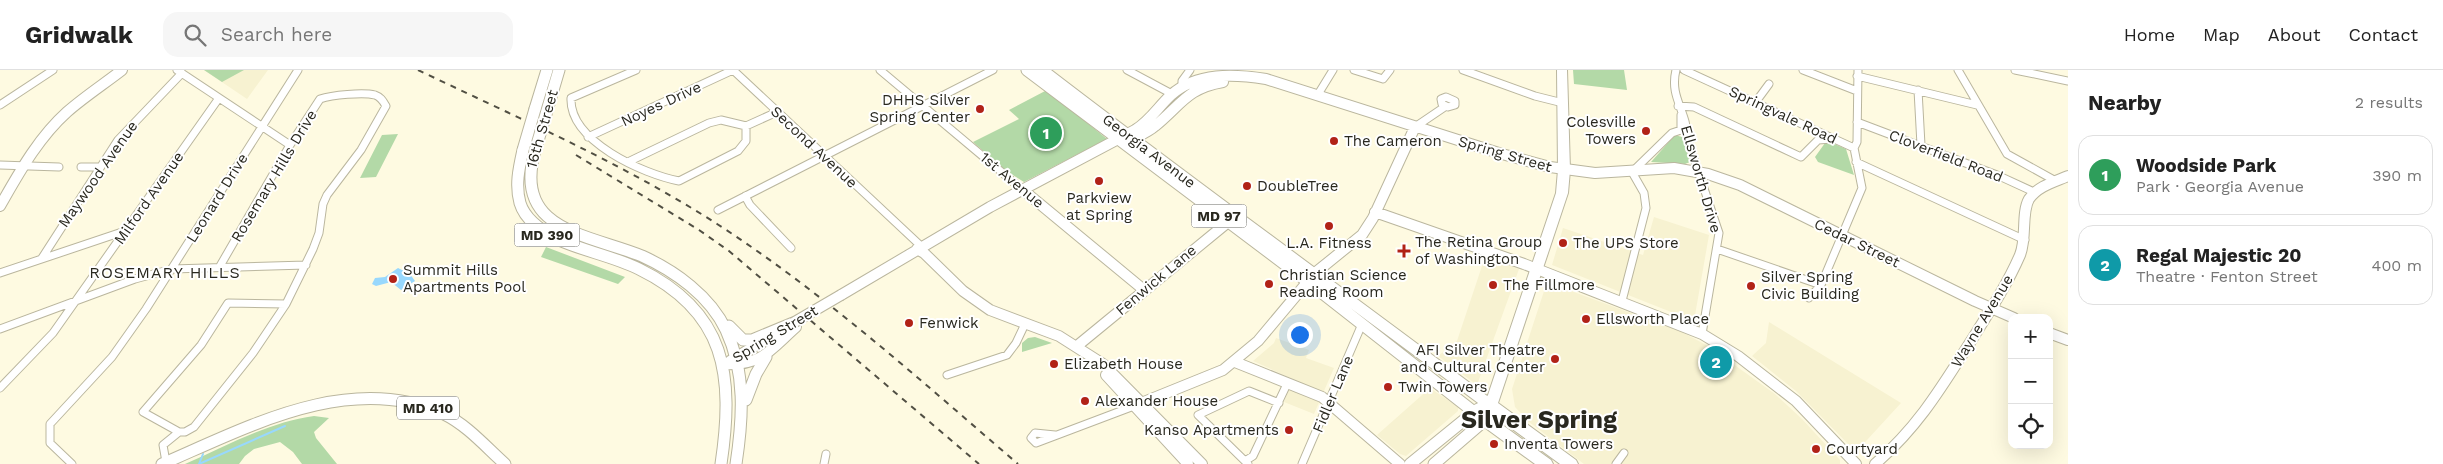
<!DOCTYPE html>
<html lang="en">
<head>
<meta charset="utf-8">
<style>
  body { margin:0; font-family:"Work Sans",sans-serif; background:#f6f6f6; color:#222 }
  .controls { position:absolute; right:15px; bottom:15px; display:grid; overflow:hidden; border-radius:10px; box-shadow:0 5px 20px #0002 }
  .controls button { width:45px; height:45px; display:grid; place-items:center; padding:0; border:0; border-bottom:1px solid #e0e0e0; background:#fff; color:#222; font:25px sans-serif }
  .you { position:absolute; left:1299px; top:264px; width:18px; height:18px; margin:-12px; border:4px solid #fff; border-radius:50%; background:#1a73e8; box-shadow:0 0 0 8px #1a73e833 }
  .badge { display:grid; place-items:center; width:32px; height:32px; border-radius:50%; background:#b12217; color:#fff; font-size:16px; font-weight:700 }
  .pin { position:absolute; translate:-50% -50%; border:2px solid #fff; box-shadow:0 1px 5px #0006 }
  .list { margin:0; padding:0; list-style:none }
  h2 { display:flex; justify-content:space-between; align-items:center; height:65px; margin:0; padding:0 20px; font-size:21px }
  h2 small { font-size:16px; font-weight:400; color:#767676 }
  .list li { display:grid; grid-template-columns:32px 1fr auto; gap:15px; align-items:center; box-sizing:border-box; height:80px; margin:0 10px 10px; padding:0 10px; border:1px solid #e0e0e0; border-radius:15px }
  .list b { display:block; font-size:19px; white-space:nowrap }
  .list p { margin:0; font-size:16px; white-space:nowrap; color:#767676 }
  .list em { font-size:16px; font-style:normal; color:#767676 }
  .icon { flex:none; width:28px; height:28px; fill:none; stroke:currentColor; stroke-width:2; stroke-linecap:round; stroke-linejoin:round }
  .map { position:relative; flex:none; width:2068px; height:394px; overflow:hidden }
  header { display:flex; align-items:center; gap:30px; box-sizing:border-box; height:70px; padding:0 25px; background:#fff; border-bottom:1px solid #e0e0e0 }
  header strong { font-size:24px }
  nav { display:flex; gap:28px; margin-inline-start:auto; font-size:18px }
  .search { width:350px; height:45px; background:#f6f6f6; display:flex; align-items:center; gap:12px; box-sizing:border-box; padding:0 18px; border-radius:15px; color:#767676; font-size:19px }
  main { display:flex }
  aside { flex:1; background:#fff }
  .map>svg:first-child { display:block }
</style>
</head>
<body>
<header>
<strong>Gridwalk</strong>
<div class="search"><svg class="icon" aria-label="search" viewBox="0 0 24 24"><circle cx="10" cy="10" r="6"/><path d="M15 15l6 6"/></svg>Search here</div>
<nav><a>Home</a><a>Map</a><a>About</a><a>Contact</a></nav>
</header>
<main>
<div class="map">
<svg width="2068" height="394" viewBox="0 0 2068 394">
  <rect width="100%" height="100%" fill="#fefae1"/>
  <path fill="#f7f2d1" d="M204,0H268L247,29Z
    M1654,147L1709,165L1694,251L1552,195L1563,158L1643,185Z
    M1485,187L1519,199L1477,315L1438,286L1457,271Z
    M1547,212L1682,262L1708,276L1775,324L1802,349L1840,390V394H1584L1529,352L1515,337L1512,319Z
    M1769,252L1901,333L1856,382L1796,321L1752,286L1766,273Z
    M1276,268L1309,280L1306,288L1334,298L1314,344L1284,332L1293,309L1253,291L1274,273Z
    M1430,318L1458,337V341L1406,386L1400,384L1377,365Z"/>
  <path fill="#b3d9a7" d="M204,0H244L222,12Z
    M1573,0H1624L1627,20L1574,14Z
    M1047,20L1107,69L1024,112L1005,100L973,72L1019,49L1009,40Z
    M398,64L376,107L360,108L382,65Z
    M1675,65L1682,67L1690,92L1685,94L1651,92Z
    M1830,72L1846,79L1854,105L1818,92L1815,87L1825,73Z
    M546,177L625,207L618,214L541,187Z
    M1035,267L1052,273L1022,282V273L1028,268Z
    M314,346L329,348L314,362L316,368L337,394H302L293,382L280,372L254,379L245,386L239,394H185C226,376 269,352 314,346Z"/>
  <path fill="#98d8fd" d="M398,198L410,204L415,211L401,220L391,212L376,216L372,214L375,208L385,207Z"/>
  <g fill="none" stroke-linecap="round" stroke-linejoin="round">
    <path stroke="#98d8fd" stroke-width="2" d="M199,394L285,356
      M199,394L203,384"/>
    <defs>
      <path id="street" d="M177,0L290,75
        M636,0L571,28C569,71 643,104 679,111L738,81L746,71V56
        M733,0L922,177
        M880,0L1023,120
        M1127,0L1172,24
        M1354,0L1383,9L1390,0
        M1463,0L1535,26L1563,33
        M1676,0C1669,28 1688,42 1687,68L1719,163L1702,264
        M1684,0L1854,78
        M1803,0L1857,21
        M1958,0L2007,84L2054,110
        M2015,0L2068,11
        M1857,6L1977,35
        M1182,18V11L1190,0
        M1918,20L1921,75
        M1317,26L1333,0
        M1446,27L1455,31V35L1448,37L1442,34L1441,29Z
        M1755,33L1769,14
        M0,35L53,0
        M1678,36L1694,37L1801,87L1818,70L1832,69
        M1857,52L1997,105L2034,122
        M1415,57L1446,36
        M588,67L733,0
        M630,91L709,53L721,50L746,56L777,42
        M1856,92L2025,170
        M0,95L59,97
        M81,97H100
        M745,126L750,135L791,178
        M718,140L993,0
        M1717,179L1821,215
        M42,188L118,70L182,3
        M220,196L290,75L320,29C332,25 363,22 375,25C381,27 383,31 386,36L361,80L327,125L323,134L319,163L313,179L286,234
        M0,203L125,161
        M1809,228L1821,215L1862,118L1854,78L1857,72L1858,0
        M1622,231L1646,138L1644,123L1632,102L1672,63L1681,60V45
        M228,233L286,234L253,283L194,357L185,362H179L143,342L201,275Z
        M0,259L135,209L172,199L306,195
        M947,305L1007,285L1016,273L1025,254
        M0,318L53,263L219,28
        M1055,365L1035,363L1031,368L1036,373L1134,336
        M1245,391L1253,386L1287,314
        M166,392L163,375L179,362
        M72,394L50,373V354L112,287L146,239L298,0
        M824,394L826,384
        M1248,394L1198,345L1249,321L1279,333
        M1302,394L1362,254
        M1616,394L1624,383"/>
      <path id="secondary" d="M1127,72C1136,67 1147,63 1155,56C1181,35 1187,18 1223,12
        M1023,120L1144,220
        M0,136C19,103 38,68 67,42C84,27 104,14 122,0
        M1375,142L1524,194L1702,264L1738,286L1796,331L1856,394
        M917,179L924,183L963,221L990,240L1059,266L1103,294L1202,394
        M841,225L990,137L1135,60C1150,51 1158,37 1171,25C1197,2 1234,4 1266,9L1502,84L1550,97L1595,103L1674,98L1708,104L1740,115L1975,231L2014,248
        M2049,263L2068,270
        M1077,276L1233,148
        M730,291L775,264
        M1235,292L1322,327L1400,394
        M724,294C762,296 770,280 796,257
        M1106,305L1188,394
        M1134,336L1223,300L1258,271L1315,203L1362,165L1373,148L1415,57
        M1875,394C1918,357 1941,318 1971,271C1988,244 2007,215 2020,185C2027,168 2021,143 2029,129C2038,116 2054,112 2068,106"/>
      <path id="primary" d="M1027,0L1307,211L1474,342L1410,394
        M1042,0C1190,114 1341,223 1490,335L1485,350L1434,394
        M535,39L547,0
        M546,44L559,0
        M523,80C519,98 515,115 520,133C525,150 542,161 557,169C583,181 613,186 639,199C727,242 734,306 721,394
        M535,81C512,161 588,164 642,186C675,201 710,226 726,260C746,303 743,348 736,394
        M729,256L743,270H752L793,253
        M746,330L756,304L766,287
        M162,394C248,357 350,301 444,344C467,355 486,377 505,394"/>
      <path id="highway" d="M1557,0H1567L1570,100L1568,123L1498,333L1576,390L1578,394H1560L1489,342L1486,343L1551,390L1553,394H1535L1469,346L1467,342C1471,333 1483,334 1488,325L1556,123L1558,100Z"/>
    </defs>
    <use href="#street" stroke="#bab69e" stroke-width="9"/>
    <use href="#secondary" stroke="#bab69e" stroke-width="12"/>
    <use href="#primary" stroke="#bab69e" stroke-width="13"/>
    <use href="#highway" stroke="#bab69e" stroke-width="2"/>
    <use href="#street" stroke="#fff" stroke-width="7"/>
    <use href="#secondary" stroke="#fff" stroke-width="10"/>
    <use href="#primary" stroke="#fff" stroke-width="11"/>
    <use href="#highway" fill="#fff" fill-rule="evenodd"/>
    <path stroke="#514f43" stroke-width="2" stroke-dasharray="6 6" stroke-linecap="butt" d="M418,0C518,48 620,92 714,152C823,222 920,310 1018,394
      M576,85L699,160L729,181L979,394"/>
    <defs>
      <path id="secondary-bridge" d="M793,253L841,225"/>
      <path id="primary-bridge" d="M523,80L535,39
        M535,81L546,44"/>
    </defs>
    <use href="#secondary-bridge" stroke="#bab69e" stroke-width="12" stroke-linecap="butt"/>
    <use href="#primary-bridge" stroke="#bab69e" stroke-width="13" stroke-linecap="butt"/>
    <use href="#secondary-bridge" stroke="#fff" stroke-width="10"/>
    <use href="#primary-bridge" stroke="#fff" stroke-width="11"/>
  </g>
  <g fill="#b12217" stroke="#fff" stroke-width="2">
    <circle cx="980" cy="39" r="5"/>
    <circle cx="1646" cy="61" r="5"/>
    <circle cx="1334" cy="71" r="5"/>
    <circle cx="1099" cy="111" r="5"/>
    <circle cx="1247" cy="116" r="5"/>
    <circle cx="1329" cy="156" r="5"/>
    <circle cx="1563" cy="173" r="5"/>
    <path d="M1401.5 173.5h5v5h5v5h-5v5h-5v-5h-5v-5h5z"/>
    <circle cx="393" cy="209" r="5"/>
    <circle cx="1269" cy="214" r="5"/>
    <circle cx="1493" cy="215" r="5"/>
    <circle cx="1751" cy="216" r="5"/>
    <circle cx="1586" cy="249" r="5"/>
    <circle cx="909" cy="253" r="5"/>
    <circle cx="1555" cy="289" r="5"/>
    <circle cx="1054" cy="294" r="5"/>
    <circle cx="1388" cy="317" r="5"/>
    <circle cx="1085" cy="331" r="5"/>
    <circle cx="1289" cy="360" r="5"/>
    <circle cx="1494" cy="374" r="5"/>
    <circle cx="1816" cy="379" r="5"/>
  </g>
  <g text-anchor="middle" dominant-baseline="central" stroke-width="4" stroke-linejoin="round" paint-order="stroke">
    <g fill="#fff" stroke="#696862" stroke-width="1">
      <rect x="1191.5" y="134.5" width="55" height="23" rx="4"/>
      <rect x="514.5" y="153.5" width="65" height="23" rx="4"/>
      <rect x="397" y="326.5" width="62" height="23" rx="4"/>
    </g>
    <g font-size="14" font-weight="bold" fill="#29281f">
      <text x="1219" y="146">MD 97</text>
      <text x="547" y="165">MD 390</text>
      <text x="428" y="338">MD 410</text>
    </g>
    <g font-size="15" fill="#29281f" stroke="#fff" text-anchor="start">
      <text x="970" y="30" text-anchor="end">DHHS Silver<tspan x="970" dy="17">Spring Center</tspan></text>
      <text x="1636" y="52" text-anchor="end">Colesville<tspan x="1636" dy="17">Towers</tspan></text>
      <text x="1344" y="71">The Cameron</text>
      <text x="1257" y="116">DoubleTree</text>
      <text x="1099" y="128" text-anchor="middle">Parkview<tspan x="1099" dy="17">at Spring</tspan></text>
      <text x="1415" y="172">The Retina Group<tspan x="1415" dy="17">of Washington</tspan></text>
      <text x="1329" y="173" text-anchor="middle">L.A. Fitness</text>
      <text x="1573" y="173">The UPS Store</text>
      <text x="403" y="200">Summit Hills<tspan x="403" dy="17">Apartments Pool</tspan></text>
      <text x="1279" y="205">Christian Science<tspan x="1279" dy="17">Reading Room</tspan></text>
      <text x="1761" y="207">Silver Spring<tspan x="1761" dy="17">Civic Building</tspan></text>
      <text x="1503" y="215">The Fillmore</text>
      <text x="1596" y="249">Ellsworth Place</text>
      <text x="919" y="253">Fenwick</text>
      <text x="1545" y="280" text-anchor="end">AFI Silver Theatre<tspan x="1545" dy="17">and Cultural Center</tspan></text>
      <text x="1064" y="294">Elizabeth House</text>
      <text x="1398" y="317">Twin Towers</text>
      <text x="1095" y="331">Alexander House</text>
      <text x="1279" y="360" text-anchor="end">Kanso Apartments</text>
      <text x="1504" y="374">Inventa Towers</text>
      <text x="1826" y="379">Courtyard</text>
    </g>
    <g font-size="15" fill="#29281f" stroke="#fff">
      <text transform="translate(661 34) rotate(-25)">Noyes Drive</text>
      <text transform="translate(1783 45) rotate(25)">Springvale Road</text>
      <text transform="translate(542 59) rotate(-74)">16th Street</text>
      <text transform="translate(814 77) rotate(43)">Second Avenue</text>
      <text transform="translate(1149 81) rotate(37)">Georgia Avenue</text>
      <text transform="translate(1505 84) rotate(16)">Spring Street</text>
      <text transform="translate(1946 86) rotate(21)">Cloverfield Road</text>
      <text transform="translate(98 104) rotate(-55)">Maywood Avenue</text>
      <text transform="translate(274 106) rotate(-59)">Rosemary Hills Drive</text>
      <text transform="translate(1701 109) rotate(74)">Ellsworth Drive</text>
      <text transform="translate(1012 110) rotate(40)">1st Avenue</text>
      <text transform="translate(149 128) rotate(-55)">Milford Avenue</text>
      <text transform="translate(217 128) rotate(-58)">Leonard Drive</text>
      <text transform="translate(1857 173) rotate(26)">Cedar Street</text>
      <text transform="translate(1156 210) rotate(-40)">Fenwick Lane</text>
      <text transform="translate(1982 251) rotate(-59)">Wayne Avenue</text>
      <text transform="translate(775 264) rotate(-31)">Spring Street</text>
      <text transform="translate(1333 324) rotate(-67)">Fidler Lane</text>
    </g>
    <g font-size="16" letter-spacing="1" fill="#29281f" stroke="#fff">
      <text x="165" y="202">ROSEMARY HILLS</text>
    </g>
    <g font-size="25" font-weight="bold" fill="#29281f" stroke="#fff">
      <text x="1539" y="349">Silver Spring</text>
    </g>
  </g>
</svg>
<div class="controls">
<button>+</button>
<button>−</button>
<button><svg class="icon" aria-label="locate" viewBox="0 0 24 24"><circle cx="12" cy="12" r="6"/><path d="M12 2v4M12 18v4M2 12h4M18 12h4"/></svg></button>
</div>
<div class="you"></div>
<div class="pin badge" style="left:1046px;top:63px;background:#2e9e5b">1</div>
<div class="pin badge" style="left:1716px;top:292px;background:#0f9aa8">2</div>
</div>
<aside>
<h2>Nearby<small>2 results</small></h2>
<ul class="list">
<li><span class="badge" style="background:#2e9e5b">1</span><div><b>Woodside Park</b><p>Park · Georgia Avenue</p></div><em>390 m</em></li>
<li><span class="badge" style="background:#0f9aa8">2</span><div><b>Regal Majestic 20</b><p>Theatre · Fenton Street</p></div><em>400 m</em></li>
</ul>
</aside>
</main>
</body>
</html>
